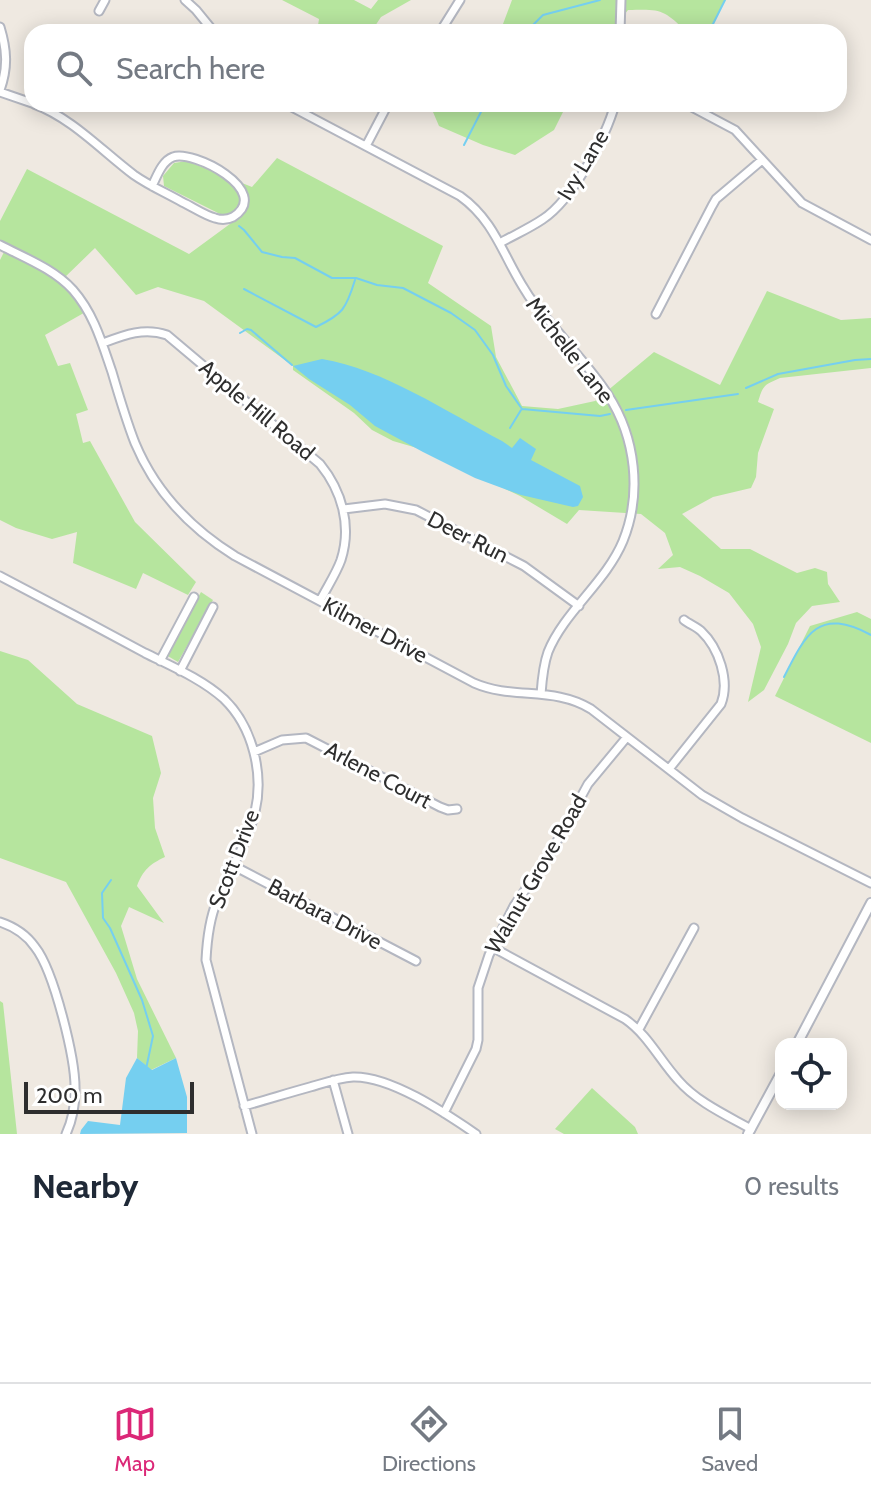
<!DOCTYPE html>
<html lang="en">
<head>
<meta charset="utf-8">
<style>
  body { margin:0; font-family:Cabin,sans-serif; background:#f2f2f3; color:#1f2937 }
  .controls { position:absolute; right:24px; bottom:24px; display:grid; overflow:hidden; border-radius:16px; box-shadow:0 4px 20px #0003 }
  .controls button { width:72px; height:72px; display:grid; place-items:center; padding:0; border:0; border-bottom:2px solid #e0e1e3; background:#fff; color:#1f2937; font:40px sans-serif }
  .scale { position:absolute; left:24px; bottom:20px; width:170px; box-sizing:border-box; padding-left:8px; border:4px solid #2e2e2e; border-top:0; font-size:22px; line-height:28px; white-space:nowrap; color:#2e2e2e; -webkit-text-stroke:6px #fff; paint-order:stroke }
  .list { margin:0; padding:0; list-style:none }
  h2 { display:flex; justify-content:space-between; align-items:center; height:104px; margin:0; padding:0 32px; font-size:34px }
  h2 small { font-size:26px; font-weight:400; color:#747a83 }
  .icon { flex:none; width:44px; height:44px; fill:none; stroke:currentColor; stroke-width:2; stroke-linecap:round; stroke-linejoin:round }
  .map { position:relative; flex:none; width:871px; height:1134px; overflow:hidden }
  .search { position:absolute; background:#fff; box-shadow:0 4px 20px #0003; left:24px; right:24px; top:24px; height:88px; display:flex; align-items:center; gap:20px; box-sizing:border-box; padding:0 28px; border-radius:24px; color:#747a83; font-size:30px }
  .sheet { height:248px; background:#fff }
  nav { display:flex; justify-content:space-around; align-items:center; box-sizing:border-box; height:112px; border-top:2px solid #e0e1e3; background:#fff; font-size:22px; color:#747a83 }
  nav a { display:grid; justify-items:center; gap:4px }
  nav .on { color:#db2777 }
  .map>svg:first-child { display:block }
</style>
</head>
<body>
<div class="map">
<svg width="871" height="1134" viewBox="0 0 871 1134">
  <rect width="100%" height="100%" fill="#efe9e1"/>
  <path fill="#b6e59e" d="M282,0H354L371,9L378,0H411L381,17L371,32H317L319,19Z
    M512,0H725L709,32H687C663,9 661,9 628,10L612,30L576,28L575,32H500Z
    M439,104H567L554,130L515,155L483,145L439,126L433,112Z
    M277,158L443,246L428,283L491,326L496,357L522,406L558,409L595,401L654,352L720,385L767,291L841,320L871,318V368L780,378C764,385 763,385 758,402L774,409L758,453L756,477L751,488L713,497L682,514L721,549H750L797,573L815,568L827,572L828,584L840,602L812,606L796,623L788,644L764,690L748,702L761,647L753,624L729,593L700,576L680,567L658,569L673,555L665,533L641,514L579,510L567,524L520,496L424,450L393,441L372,430L354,413L293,370V366L204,301L158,287L136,295L95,248L63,279L89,310L45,335L58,366L70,363L88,410L76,414L83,443L90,441L135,522L196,582L188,595L143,573L136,589L73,563L77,532L52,539L16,528L0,520V260L6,248L0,244V221L27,169L189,254L234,221L164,186L163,176L174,163L187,161L252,187Z
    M201,592L213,600L178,662L166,655Z
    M857,612L871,619V743L775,696L810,626Z
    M0,651L28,660L77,704L152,736L161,773L153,798L155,828L165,857C150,864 143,870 137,886L164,923L129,907L121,926L137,979L176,1058L151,1070L137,1058L138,1031L134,1013L116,973L66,882L0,858Z
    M0,1001L3,1003L17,1134H0Z
    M592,1088L635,1127L638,1134H564L555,1129Z"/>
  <path fill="#75cff0" d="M322,359C383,369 447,412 502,441L512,448L520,438L536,449L531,460L580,486L583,497L578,506L573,507L521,495L475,478L423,452L375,426L350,405L309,379L293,366Z
    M137,1058L152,1070L176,1058L187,1097V1133L80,1134L81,1130L88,1121L120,1125L126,1078Z"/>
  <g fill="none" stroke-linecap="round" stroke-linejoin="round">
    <path stroke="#75cff0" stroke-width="2" d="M500,26L513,32
      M526,32L543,15L600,0
      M709,32L725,0
      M464,145L485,104
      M239,226L244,230L262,252L282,257L295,258L332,278H356L377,285L403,288L451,313L475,330L493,355L506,386L522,409L600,416L610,414
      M244,289L316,327C343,314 346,309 355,280
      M240,333L247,329L251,330L292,365
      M746,388L778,374L855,360L871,359
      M626,410L738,394
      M510,428L521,410
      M784,677C806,633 819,607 871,635
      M111,880L102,893L103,918L110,928L142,1000L153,1036L146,1069"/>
    <defs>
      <path id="minor" d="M185,0L196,10L214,32
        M99,11L105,0
        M0,27C7,50 8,68 0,90
        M440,32L460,0
        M620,32L621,0
        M0,92L32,103
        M34,104C72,118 102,151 134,175C148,185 166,193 182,202C193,207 204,215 215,218C221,220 227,220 233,217C274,191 192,149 173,157C162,161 157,176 152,186
        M286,104L460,196C495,221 503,256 525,290C534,306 548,319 559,333C575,353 594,373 608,395C636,438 642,494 623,541C606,582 564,612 548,652C543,666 542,680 541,694
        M686,104L735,130L802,203L871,240
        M366,146L388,104
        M500,243C514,235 530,228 543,219C572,200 606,137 615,104
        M0,245C25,258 54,269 73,290C94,314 102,343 112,372C119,396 126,420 135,443C155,491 190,528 235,556L474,683C513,700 554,686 591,709L702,795L742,818L871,883
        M656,314L712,206L716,199L762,160
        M103,343C124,335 144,327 167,335L320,464C342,491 352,526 341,560C336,574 327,587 320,601
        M344,509L385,504L416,510L524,566L579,606
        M0,576C48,601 97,627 145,653C171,666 202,679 224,699C253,727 264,774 255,812C247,844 229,871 217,901C209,920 207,940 206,960L252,1134
        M160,661L194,597
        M180,671L213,607
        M254,752L282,740L306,738L440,807L448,810L457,809
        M669,769L721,704C730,681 719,648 701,631C697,627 689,624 684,620
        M234,866L416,961
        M0,922C15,927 26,934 35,947C54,971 76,1060 75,1091C75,1106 72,1121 66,1134
        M492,947L625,1019C648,1035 659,1059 678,1080C697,1102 726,1115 751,1129
        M639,1029L694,928
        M333,1080L348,1134
        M244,1106C266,1100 288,1093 310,1087C324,1083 338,1078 353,1077C391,1076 445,1113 476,1134
        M444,1113L476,1049L478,1040V988L489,955L514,906L549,856L588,784L627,737"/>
      <path id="tertiary" d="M797,1044L871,903
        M748,1134L781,1073"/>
    </defs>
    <use href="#minor" stroke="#b4b7c1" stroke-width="11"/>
    <use href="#tertiary" stroke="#b4b7c1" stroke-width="12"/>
    <use href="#minor" stroke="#fff" stroke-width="7"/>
    <use href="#tertiary" stroke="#fff" stroke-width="8"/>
  </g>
  <g text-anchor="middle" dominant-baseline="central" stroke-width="6" stroke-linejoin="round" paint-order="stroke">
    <g font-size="22" fill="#2e2e2e" stroke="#fff">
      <text transform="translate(583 165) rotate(-59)">Ivy Lane</text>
      <text transform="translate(570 350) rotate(52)">Michelle Lane</text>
      <text transform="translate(257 410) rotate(40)">Apple Hill Road</text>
      <text transform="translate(468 537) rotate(27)">Deer Run</text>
      <text transform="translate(375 630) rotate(28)">Kilmer Drive</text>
      <text transform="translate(378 775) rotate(28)">Arlene Court</text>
      <text transform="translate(234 859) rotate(-69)">Scott Drive</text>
      <text transform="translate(536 874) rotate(-60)">Walnut Grove Road</text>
      <text transform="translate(325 914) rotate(28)">Barbara Drive</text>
    </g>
  </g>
</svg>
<div class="controls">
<button><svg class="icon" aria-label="locate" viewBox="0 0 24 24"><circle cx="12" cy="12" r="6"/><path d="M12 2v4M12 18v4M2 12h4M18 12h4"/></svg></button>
</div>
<div class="scale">200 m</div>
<div class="search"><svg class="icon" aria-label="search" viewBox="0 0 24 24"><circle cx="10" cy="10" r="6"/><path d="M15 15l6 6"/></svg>Search here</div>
</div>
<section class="sheet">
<h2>Nearby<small>0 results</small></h2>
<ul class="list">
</ul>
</section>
<nav>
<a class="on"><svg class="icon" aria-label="map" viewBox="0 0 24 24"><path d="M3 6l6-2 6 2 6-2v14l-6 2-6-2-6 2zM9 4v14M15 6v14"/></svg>Map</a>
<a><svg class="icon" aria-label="directions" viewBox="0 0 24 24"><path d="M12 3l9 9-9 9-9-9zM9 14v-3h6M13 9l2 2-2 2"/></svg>Directions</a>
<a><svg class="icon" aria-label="saved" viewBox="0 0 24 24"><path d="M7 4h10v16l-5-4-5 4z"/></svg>Saved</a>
</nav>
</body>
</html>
